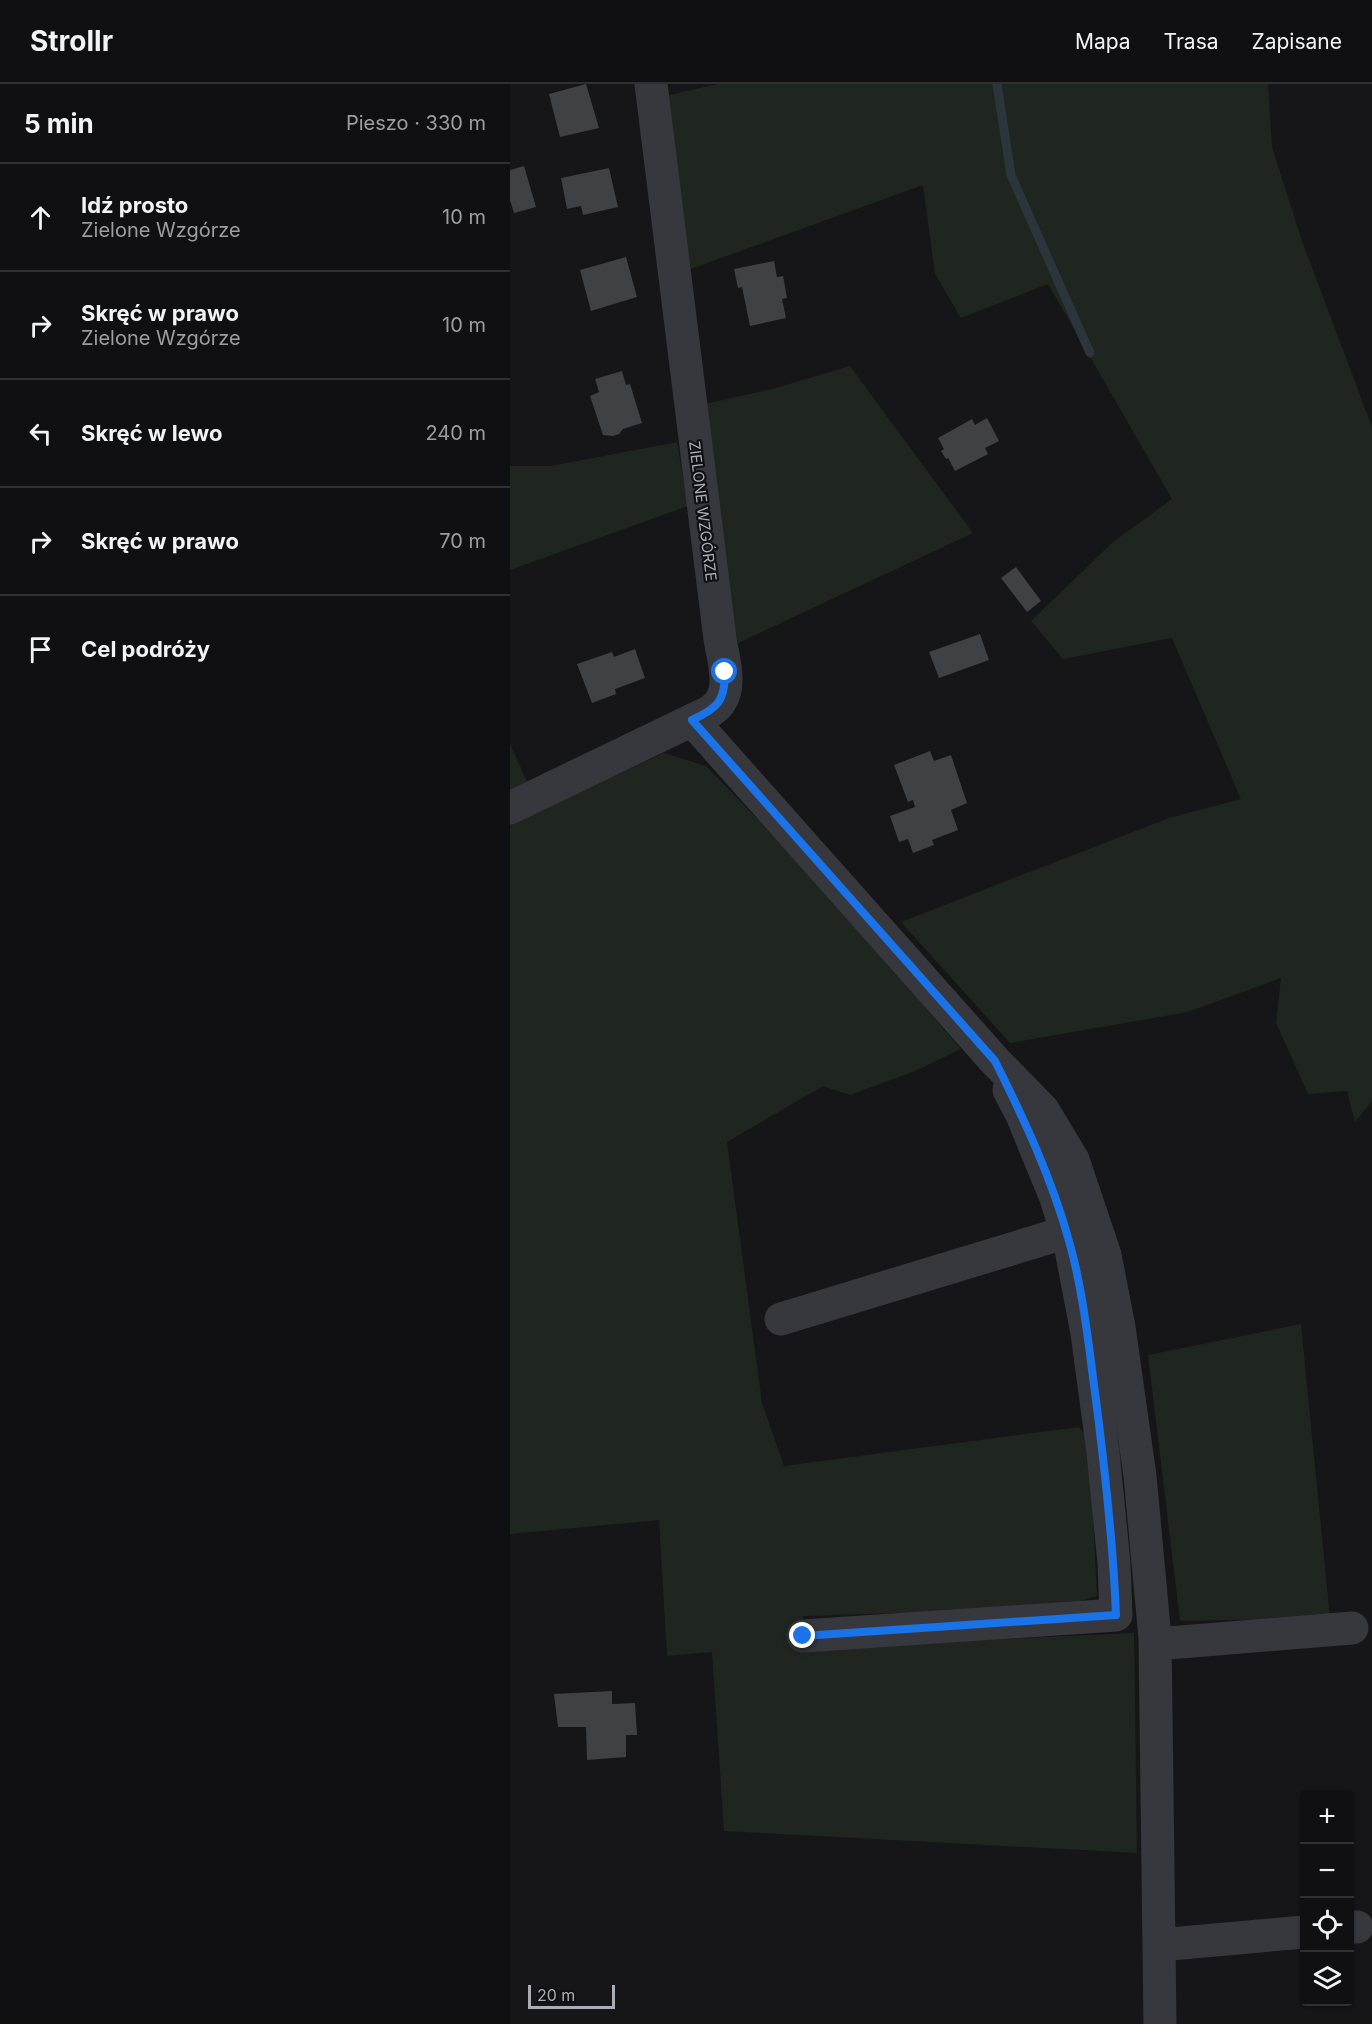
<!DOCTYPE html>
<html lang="pl">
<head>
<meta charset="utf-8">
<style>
  body { margin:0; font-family:Inter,sans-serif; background:#1e1e20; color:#f1f3f6 }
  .controls { position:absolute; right:18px; bottom:18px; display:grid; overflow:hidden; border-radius:6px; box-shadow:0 2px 4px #0004 }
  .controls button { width:54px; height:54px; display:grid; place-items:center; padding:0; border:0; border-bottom:2px solid #303032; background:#101012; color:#f1f3f6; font:30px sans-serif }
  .scale { position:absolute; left:18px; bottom:15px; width:87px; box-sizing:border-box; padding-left:6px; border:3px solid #a8adb8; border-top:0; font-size:16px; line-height:21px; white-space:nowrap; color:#a8adb8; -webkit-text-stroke:4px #111113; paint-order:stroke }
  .stop { position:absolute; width:18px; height:18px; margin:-14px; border:4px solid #1a73e8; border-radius:50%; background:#fff }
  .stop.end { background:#1a73e8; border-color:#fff; box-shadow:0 2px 6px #0008 }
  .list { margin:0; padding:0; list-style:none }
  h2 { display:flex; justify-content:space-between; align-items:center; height:78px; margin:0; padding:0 24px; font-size:26px }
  h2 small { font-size:20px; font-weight:400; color:#9c9d9f }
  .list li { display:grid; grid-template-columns:39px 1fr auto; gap:18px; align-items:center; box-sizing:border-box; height:108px; padding:0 24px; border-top:2px solid #303032 }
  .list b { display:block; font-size:22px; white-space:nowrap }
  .list p { margin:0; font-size:20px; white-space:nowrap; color:#9c9d9f }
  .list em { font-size:20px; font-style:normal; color:#9c9d9f }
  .icon { flex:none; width:33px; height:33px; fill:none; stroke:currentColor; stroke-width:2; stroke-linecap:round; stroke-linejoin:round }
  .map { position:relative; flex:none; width:862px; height:1940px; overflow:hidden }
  header { display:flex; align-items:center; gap:36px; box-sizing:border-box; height:84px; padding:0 30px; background:#101012; border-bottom:2px solid #303032 }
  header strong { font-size:28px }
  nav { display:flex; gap:33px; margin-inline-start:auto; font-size:21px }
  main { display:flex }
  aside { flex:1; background:#101012 }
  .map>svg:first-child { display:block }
</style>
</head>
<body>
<header>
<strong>Strollr</strong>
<nav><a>Mapa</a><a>Trasa</a><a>Zapisane</a></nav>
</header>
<main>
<aside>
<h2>5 min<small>Pieszo · 330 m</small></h2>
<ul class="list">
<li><svg class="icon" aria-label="ahead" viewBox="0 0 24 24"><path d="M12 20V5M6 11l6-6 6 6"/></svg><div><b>Idź prosto</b><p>Zielone Wzgórze</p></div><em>10 m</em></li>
<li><svg class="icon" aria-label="right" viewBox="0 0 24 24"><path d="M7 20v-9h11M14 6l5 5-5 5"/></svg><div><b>Skręć w prawo</b><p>Zielone Wzgórze</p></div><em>10 m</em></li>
<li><svg class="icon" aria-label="left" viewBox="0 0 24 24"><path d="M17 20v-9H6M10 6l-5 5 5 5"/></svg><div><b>Skręć w lewo</b></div><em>240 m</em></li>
<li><svg class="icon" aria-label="right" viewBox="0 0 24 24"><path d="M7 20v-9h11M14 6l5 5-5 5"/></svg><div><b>Skręć w prawo</b></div><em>70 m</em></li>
<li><svg class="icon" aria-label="arrive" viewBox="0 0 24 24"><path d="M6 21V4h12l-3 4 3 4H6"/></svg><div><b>Cel podróży</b></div></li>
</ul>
</aside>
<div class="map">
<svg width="862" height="1940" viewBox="0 0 862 1940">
  <rect width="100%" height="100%" fill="#161618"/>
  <path fill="#1e261f" d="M208,0H758L762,63L792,157L862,343V1017L845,1038L837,1007L798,1010L766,939L771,894L678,928L500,959L391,838L659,734L731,715L662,554L553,575L521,537L603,458L662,415L538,200L451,234L425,190L413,101L178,186L159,11Z
    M340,282L463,449L226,560L190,321L266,304Z
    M167,358L178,422L0,486V382H41Z
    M0,660L19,702L0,711Z
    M154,669L196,682L298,787L451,965L405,987L340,1011L313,1002L217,1058L252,1319L274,1382L569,1343L579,1356L587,1512L547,1524L293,1532L292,1564L624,1549L627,1769L214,1747L202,1568L157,1572L149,1436L0,1450V740Z
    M791,1240L820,1534L670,1537L638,1271Z"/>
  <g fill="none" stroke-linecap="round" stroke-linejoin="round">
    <path stroke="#2c353c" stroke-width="9" d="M487,0L501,91L580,269"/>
  </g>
  <path fill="#404145" d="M76,0L89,44L50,53L39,10Z
    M14,82L26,123L4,129L0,116V86Z
    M99,84L108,123L73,131L71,122L57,125L51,94Z
    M116,173L127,213L81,227L70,186Z
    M264,177L267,193L273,192L277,214L272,215L276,234L240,242L232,203L228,204L224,185Z
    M112,287L116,301L120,300L132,339L113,345L109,350L103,352L93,351L80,312L89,308L85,295Z
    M477,334L489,357L475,364L478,370L445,387L438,374L436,375L431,367L434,365L428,354L462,335L465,341Z
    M506,483L531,517L517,528L491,494Z
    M470,550L479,576L429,594L419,568Z
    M125,565L135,594L105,605L106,610L82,619L67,580L102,568L104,573Z
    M420,667L424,677L441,671L457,719L441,726L448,746L422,756L424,761L403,769L398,755L389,758L380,732L405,723L403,716L398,718L384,681Z
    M102,1607V1620L125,1619L127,1651H116V1673L77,1676L76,1643H48L44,1610Z"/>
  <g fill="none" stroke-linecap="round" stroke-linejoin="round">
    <path stroke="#37383d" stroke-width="33" d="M182,636L485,977L533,1026L563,1076L595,1171L609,1243L630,1392L645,1554L650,1940
      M0,724L199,628C203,625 208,622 210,618C222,601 213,574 210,555L141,0
      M271,1235L557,1148
      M293,1552L606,1531L604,1479L593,1368L577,1249L560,1160L546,1114L512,1031L499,1006
      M646,1560L842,1544
      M840,1843H847
      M649,1861L794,1848"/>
  </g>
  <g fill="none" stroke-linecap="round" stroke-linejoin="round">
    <path stroke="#1a73e8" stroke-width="8" d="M215,588C215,617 208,624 182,636L485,977C514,1035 542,1095 559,1157C572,1202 578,1255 584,1301C594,1377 603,1454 606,1531L293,1552"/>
  </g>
  <g text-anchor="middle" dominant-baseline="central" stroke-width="4.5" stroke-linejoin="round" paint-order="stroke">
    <g font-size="15" fill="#a8adb8" stroke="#111113">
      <text transform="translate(193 427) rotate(83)">ZIELONE WZGÓRZE</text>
    </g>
  </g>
</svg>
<div class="controls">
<button>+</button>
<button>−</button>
<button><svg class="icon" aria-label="locate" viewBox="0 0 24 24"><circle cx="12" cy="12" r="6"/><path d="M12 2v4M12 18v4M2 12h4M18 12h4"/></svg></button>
<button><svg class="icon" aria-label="layers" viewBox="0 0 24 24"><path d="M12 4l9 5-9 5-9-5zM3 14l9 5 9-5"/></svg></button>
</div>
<div class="scale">20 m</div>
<div class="stop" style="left:215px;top:588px"></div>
<div class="stop end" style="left:293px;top:1552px"></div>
</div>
</main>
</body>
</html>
